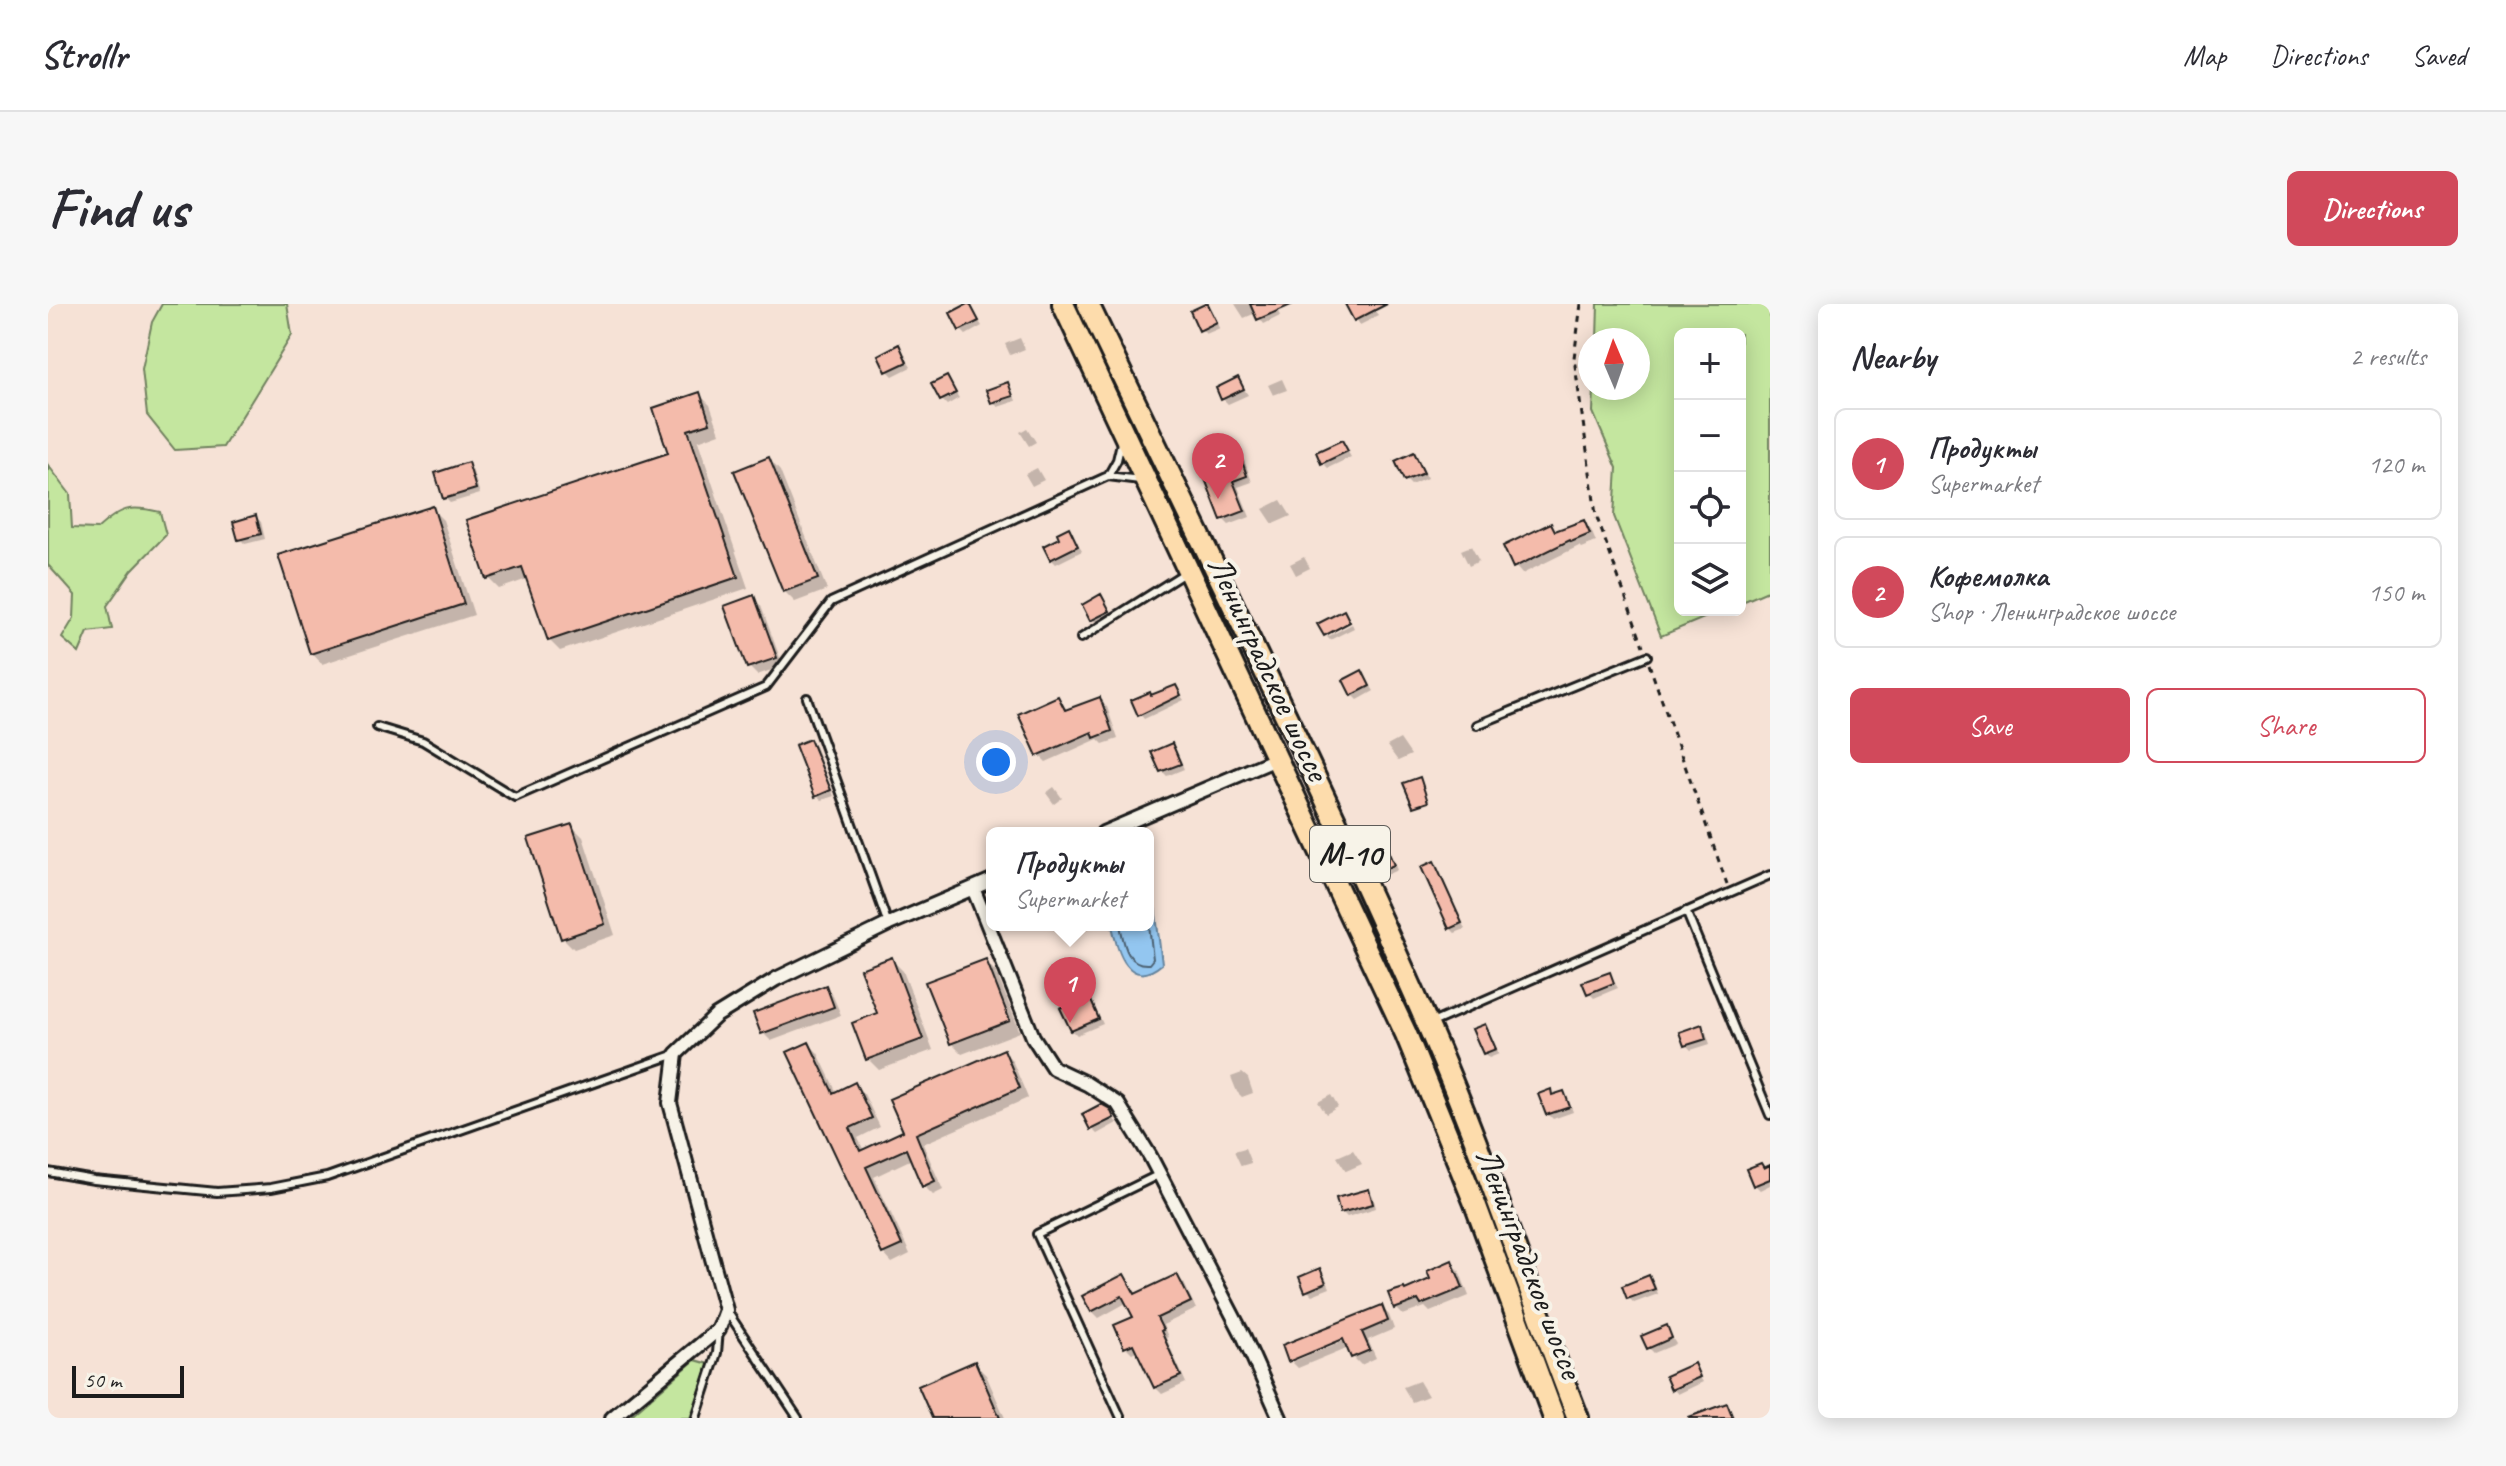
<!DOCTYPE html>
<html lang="en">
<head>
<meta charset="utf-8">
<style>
  body { margin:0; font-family:Caveat,sans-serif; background:#f7f7f7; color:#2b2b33 }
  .controls { position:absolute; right:24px; top:24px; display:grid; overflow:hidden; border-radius:12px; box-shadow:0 4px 20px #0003 }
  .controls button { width:72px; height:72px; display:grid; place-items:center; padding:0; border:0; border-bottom:2px solid #e1e1e2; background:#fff; color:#2b2b33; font:40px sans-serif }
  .compass { position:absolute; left:1530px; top:24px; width:72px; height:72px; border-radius:50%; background:#fff; box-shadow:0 4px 20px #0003; rotate:358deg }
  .scale { position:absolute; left:24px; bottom:20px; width:112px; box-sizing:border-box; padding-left:8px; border:4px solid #1c1c1c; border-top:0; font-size:22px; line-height:28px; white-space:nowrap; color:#1c1c1c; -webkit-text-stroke:6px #f7f3e8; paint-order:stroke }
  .you { position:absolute; left:948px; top:458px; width:28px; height:28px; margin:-20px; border:6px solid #fff; border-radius:50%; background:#1a73e8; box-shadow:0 0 0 12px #1a73e833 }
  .badge { display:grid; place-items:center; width:52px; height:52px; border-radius:50%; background:#d1495b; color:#fff; font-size:26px; font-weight:700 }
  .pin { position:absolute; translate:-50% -66px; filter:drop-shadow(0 2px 4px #0008) }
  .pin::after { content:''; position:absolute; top:42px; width:28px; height:24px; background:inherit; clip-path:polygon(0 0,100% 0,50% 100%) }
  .popup { position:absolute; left:938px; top:523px; width:168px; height:104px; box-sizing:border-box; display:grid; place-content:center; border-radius:12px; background:#fff; filter:drop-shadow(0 2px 6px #0005); font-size:26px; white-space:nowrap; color:#7c7c81 }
  .popup b { font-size:30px; color:#2b2b33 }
  .popup::after { content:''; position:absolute; left:50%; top:100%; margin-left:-16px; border:16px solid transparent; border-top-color:#fff }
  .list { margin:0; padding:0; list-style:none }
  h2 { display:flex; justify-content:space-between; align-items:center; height:104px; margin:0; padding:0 32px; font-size:34px }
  h2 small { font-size:26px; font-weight:400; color:#7c7c81 }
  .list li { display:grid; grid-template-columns:52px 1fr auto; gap:24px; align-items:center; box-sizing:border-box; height:112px; margin:0 16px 16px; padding:0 16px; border:2px solid #e1e1e2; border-radius:12px }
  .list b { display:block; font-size:30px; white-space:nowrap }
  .list p { margin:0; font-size:26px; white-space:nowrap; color:#7c7c81 }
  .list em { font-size:26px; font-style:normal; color:#7c7c81 }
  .actions { display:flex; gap:16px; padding:24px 32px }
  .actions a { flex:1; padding:18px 0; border:2px solid #d1495b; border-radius:12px; text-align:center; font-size:28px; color:#d1495b }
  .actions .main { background:#d1495b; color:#fff }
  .icon { flex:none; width:44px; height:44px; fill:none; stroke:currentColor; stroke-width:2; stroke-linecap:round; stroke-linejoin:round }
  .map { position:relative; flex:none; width:1722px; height:1114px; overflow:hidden; border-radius:12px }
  header { display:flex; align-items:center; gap:48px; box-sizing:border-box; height:112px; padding:0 40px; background:#fff; border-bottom:2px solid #e1e1e2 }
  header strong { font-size:38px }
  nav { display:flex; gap:44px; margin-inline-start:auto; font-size:28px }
  .intro { display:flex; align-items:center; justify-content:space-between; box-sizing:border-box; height:192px; padding:0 48px }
  h1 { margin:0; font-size:56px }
  .button { padding:20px 36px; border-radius:12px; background:#d1495b; color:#fff; font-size:28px; font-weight:700 }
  main { display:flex; gap:48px; padding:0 48px }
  aside { flex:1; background:#fff; border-radius:12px; box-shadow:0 4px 20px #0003 }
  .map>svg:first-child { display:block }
</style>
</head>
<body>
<header>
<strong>Strollr</strong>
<nav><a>Map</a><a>Directions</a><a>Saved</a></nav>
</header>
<div class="intro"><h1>Find us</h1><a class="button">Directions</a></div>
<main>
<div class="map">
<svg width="1722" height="1114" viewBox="0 0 1722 1114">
  <rect width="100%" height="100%" fill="#f6e2d6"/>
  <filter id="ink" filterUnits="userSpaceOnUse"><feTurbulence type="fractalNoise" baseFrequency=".0125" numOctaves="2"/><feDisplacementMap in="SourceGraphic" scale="16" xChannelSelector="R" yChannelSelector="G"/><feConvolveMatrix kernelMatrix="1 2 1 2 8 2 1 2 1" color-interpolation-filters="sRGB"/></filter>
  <g filter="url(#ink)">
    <path fill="#c4e69f" stroke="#70815e" stroke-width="2" d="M114,0H239L244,31L175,143L127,146L99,111L94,65L104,18Z
      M1550,0H1722V286L1692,299V30H1632V306H1675L1613,332L1566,212L1569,164L1545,108L1546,84H1590V36H1549Z
      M0,161L22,190L24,224L49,225C73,203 82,201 112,208L118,231L84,266L59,302L64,325L40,328L31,349L14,334L26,314L27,291L0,261Z
      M647,1056L661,1060L642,1114H580Z"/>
    <path fill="#93c6f0" stroke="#63829b" stroke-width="2" d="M1100,579L1107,603L1114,660C1081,688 1069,647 1064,621H1100Z"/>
    <path fill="#0003" d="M1187,0H1227L1232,12L1216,20L1208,9L1196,14Z
      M1299,0H1324L1330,12L1312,21Z
      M921,1L934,22L918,31L913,26Z
      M1159,1L1164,6L1172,24L1158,30L1153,25Z
      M972,34L977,45L962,51L957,40Z
      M850,43L863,63L845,72L840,67Z
      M898,75L911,94L899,101L894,96Z
      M1234,75L1239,86L1225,91L1220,81Z
      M1190,76L1200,91L1180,100L1175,95Z
      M959,81L964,86L968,97L950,103L945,98Z
      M651,90L662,101L672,129L650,137L700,284L512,347L501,336L479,275L451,285L440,274L622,150Z
      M979,124L988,138L981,142L972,128Z
      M1294,138L1303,153L1280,164L1275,159Z
      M1190,150L1196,156L1204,178L1190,183L1202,213L1181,221L1175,215Z
      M1366,151L1371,156L1379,174L1363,181L1358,176Z
      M721,155L732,167L779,286L747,298L736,287Z
      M419,160L424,165L432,190L402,199L397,194L389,170Z
      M989,164L996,176L984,182L977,170Z
      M1233,196L1243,212L1225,220L1215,205Z
      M384,205L395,216L426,311L274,360L263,348Z
      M208,213L213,218L217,235L197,240L192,235Z
      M1535,218L1543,226L1548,238L1533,244L1531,242L1474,270L1467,262L1503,221L1510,229Z
      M1021,226L1034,247L1008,260L1003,255Z
      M1423,242L1431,257L1421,262L1413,246Z
      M1256,253L1262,264L1248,271L1242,260Z
      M1053,293L1066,312L1049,321L1036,301Z
      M705,294L713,302L735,362L709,371L701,363Z
      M1304,320L1306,324L1282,336L1279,333Z
      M1313,368L1326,387L1310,396L1305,391Z
      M1127,383L1136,396L1096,415L1092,410L1104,393Z
      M1010,394L1020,407L1051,396L1059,403L1070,435L1055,440L1050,435L998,458L991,451L973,411Z
      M1352,435L1363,451L1350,457L1339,442Z
      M762,437L767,442L786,492L774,496L768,491Z
      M1123,442L1128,447L1136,465L1119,472L1114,467L1106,449Z
      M1006,483L1014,494L1006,500L998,489Z
      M524,522L535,533L567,631L526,645L515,634Z
      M1336,542L1341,547L1349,566L1338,571L1334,566Z
      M1385,560L1390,565L1417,625L1407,629L1402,624Z
      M844,656L855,667L885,746L831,766L820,755Z
      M937,657L948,668L972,728L914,750L903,739Z
      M1561,670L1570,684L1546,694L1541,689Z
      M777,684L785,692L793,711L723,737L715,729Z
      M1040,694L1045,699L1055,720L1029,731L1024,726Z
      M1436,722L1441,727L1451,750L1441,754L1436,749Z
      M1653,723L1658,728L1662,740L1643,746L1638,741Z
      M761,740L770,749L789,789L807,781L816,790L832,823L810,834L816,847L857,828L955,747L964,756L980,794L875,840L895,886L885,891L876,882L864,855L826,873L862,950L844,959L835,949Z
      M1194,769L1200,774L1205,789L1194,793L1189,788L1183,773Z
      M1502,788L1507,792L1515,789L1520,794L1525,808L1505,815L1500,810L1493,791Z
      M1283,791L1290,803L1278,810L1270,798Z
      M1060,807L1069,819L1049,830L1044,825Z
      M1197,844L1203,859L1193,862L1186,847Z
      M1305,846L1314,860L1298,867L1289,853Z
      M1722,864V881L1712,886L1707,881L1717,865Z
      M1320,887L1325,892L1328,904L1299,913L1294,908Z
      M1403,959L1411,966L1421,992L1382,1008L1377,1003L1355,1011L1348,1004L1357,988L1385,976Z
      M1272,967L1277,972L1282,984L1264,991L1259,986Z
      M1076,972L1089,991L1129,972L1136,979L1148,1005L1115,1021L1120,1033L1118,1034L1138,1079L1114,1090L1107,1083L1090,1046L1084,1049L1078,1043L1088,1014L1080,998L1051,1014L1044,1007Z
      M1601,973L1606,978L1610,990L1586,999L1581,994L1576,983Z
      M1333,1003L1341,1011L1346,1025L1320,1036L1328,1054L1313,1061L1305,1053L1301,1043L1250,1064L1244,1058L1305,1033L1304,1030L1243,1055V1057L1236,1043Z
      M1618,1024L1628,1040L1606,1049L1601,1044Z
      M927,1060L938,1071L957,1114H886Z
      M1645,1062L1655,1078L1630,1090L1625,1085Z
      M1371,1077L1380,1092L1364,1098L1355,1083Z"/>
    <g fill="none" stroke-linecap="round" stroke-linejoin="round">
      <path stroke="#4c6071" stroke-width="2" d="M1072,621C1076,639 1078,662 1101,660L1105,655L1100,612"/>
    </g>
    <path fill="#f4bbab" stroke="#1c1c1c" stroke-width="2" d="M919,0H922L931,17L911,27L902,9Z
      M1157,0H1160L1169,18L1151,27L1142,7Z
      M1202,0H1245L1209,16Z
      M1297,0H1339L1306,17Z
      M851,40L859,58L838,68L830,51Z
      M899,72L908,89L892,97L883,80Z
      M1190,73L1196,85L1173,96L1168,84Z
      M960,78L965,92L943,99L938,86Z
      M652,88L662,119L640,126L690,273L500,337L474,263L438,275L418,216L620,149L605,104Z
      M1294,136L1300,147L1273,160L1268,148Z
      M1191,148L1199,172L1185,177L1197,207L1173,216L1152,162Z
      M1366,148L1376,169L1356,177L1347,157Z
      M721,153L770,275L735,288L686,167Z
      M420,158L428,185L395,195L387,169Z
      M385,202L416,300L262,350L230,251Z
      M208,211L213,230L190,236L185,218Z
      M1536,216L1542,230L1523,238L1522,236L1465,264L1455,242L1503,219L1507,227Z
      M1021,223L1030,242L1002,256L995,242L1011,234L1009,229Z
      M1053,290L1062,307L1042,317L1034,301Z
      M706,291L729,354L699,364L676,302Z
      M1296,306L1302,318L1276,332L1269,320Z
      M1314,366L1322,382L1303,392L1295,376Z
      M1128,381L1133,391L1090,412L1083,396L1102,388L1103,391Z
      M1010,392L1017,406L1052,393L1064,427L1046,434L1044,428L989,452L970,410Z
      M762,435L783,486L767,493L747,441Z
      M1124,439L1133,460L1112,468L1103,448Z
      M1372,473L1380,498L1365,503L1355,479Z
      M524,520L557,620L513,635L480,534Z
      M1337,540L1346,561L1332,567L1322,546Z
      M1386,557L1414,619L1401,625L1373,563Z
      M844,653L875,735L818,756L804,719L829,709L812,665Z
      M938,655L962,717L902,740L877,678Z
      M1562,668L1566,679L1539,690L1534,678Z
      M778,681L786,703L713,730L705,709Z
      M1041,692L1051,715L1023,727L1012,704Z
      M1437,720L1448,745L1435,750L1424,725Z
      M1654,720L1658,735L1636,742L1631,728Z
      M761,738L785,789L807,778L824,814L802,824L812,847L855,827L841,795L956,745L972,784L868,830L887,877L874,883L858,845L818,863L854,941L834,950L739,748Z
      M1503,785L1504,791L1516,787L1522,803L1498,811L1490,790Z
      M1053,800L1062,805L1066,814L1042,826L1034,810Z
      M1713,859L1716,864L1722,861V875L1705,882L1698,865Z
      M1321,885L1325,900L1292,909L1288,894Z
      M1404,956L1415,984L1373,1001L1370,996L1346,1005L1340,989L1356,984L1357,986L1382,975L1379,967Z
      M1272,964L1278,979L1257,988L1251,973Z
      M1076,970L1087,990L1129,970L1143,998L1109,1014L1115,1026L1113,1027L1133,1072L1106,1084L1085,1040L1076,1044L1066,1021L1085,1013L1074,992L1043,1008L1034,992Z
      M1601,971L1607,985L1579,995L1574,982Z
      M1334,1001L1340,1017L1314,1028L1322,1046L1303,1054L1295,1035L1240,1058L1234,1041Z
      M1619,1021L1624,1034L1599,1045L1593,1032Z
      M927,1057L952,1114H884L870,1082Z
      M1646,1059L1652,1073L1623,1086L1617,1072Z
      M1679,1099L1685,1114H1642L1641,1113Z"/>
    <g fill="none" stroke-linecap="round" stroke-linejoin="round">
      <defs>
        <path id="service" d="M1060,172L1069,156L1073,139
          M1033,334L1138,268
          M759,394L840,620
          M1429,421L1599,352
          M329,423L375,437L467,493L718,383L783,298L1060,172L1092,176
          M1638,607L1722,811
          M1384,719L1722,571
          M0,868L46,876L169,888L223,884L279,873L628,750
          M679,1007L750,1114
          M648,1114L669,1049L671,1025
          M1073,1114L989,930L1112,870"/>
        <path id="minor" d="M1055,529L1228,455
          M925,584L985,733L1005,764L1039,780L1070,800L1102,852L1196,1033L1232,1114
          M564,1114L671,1025L678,1006L622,799L628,750L668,712L728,675L841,620L944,576"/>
        <path id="trunk" d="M1015,0L1358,730L1426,897L1506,1114
          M1040,0C1154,239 1273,477 1379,719C1436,848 1479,983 1530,1114"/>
      </defs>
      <use href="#service" stroke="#1c1c1c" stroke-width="12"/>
      <use href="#minor" stroke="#1c1c1c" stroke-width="18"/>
      <use href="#trunk" stroke="#1c1c1c" stroke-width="26"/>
      <path stroke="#1c1c1c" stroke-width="3" stroke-dasharray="6 6" stroke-linecap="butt" d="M1533,0L1526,54L1548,211L1595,342
        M1601,360L1679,580"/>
      <use href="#service" stroke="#f7f3e8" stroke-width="6"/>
      <use href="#minor" stroke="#f7f3e8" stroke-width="12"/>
      <use href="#trunk" stroke="#fddcac" stroke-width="20"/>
    </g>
  </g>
  <g text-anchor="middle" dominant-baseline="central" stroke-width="8" stroke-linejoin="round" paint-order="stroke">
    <rect fill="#f7f3e8" stroke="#5e5c59" stroke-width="2" x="1262" y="522" width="80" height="56" rx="6"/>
    <g font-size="32" font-weight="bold" fill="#1c1c1c">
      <text x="1302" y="550">М-10</text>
    </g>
    <g font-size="34" fill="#1c1c1c" stroke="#f7f3e8">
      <text transform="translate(1221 364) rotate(65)">Ленинградское шоссе</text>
      <text transform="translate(1482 959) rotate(69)">Ленинградское шоссе</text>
    </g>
  </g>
</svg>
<div class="controls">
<button>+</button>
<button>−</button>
<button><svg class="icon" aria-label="locate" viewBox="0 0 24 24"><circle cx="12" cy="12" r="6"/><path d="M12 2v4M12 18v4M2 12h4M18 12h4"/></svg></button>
<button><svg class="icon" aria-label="layers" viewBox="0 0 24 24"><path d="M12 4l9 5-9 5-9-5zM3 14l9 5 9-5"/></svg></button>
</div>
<svg class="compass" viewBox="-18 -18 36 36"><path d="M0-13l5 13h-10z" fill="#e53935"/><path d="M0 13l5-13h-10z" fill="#7c7c81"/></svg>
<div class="scale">50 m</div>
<div class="you"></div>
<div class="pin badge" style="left:1022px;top:719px">1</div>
<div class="popup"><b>Продукты</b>Supermarket</div>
<div class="pin badge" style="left:1170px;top:195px">2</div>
</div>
<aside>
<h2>Nearby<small>2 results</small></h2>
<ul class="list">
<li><span class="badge">1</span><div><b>Продукты</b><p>Supermarket</p></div><em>120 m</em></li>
<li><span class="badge">2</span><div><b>Кофемолка</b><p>Shop · Ленинградское шоссе</p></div><em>150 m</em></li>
</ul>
<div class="actions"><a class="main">Save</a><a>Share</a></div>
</aside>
</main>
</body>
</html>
